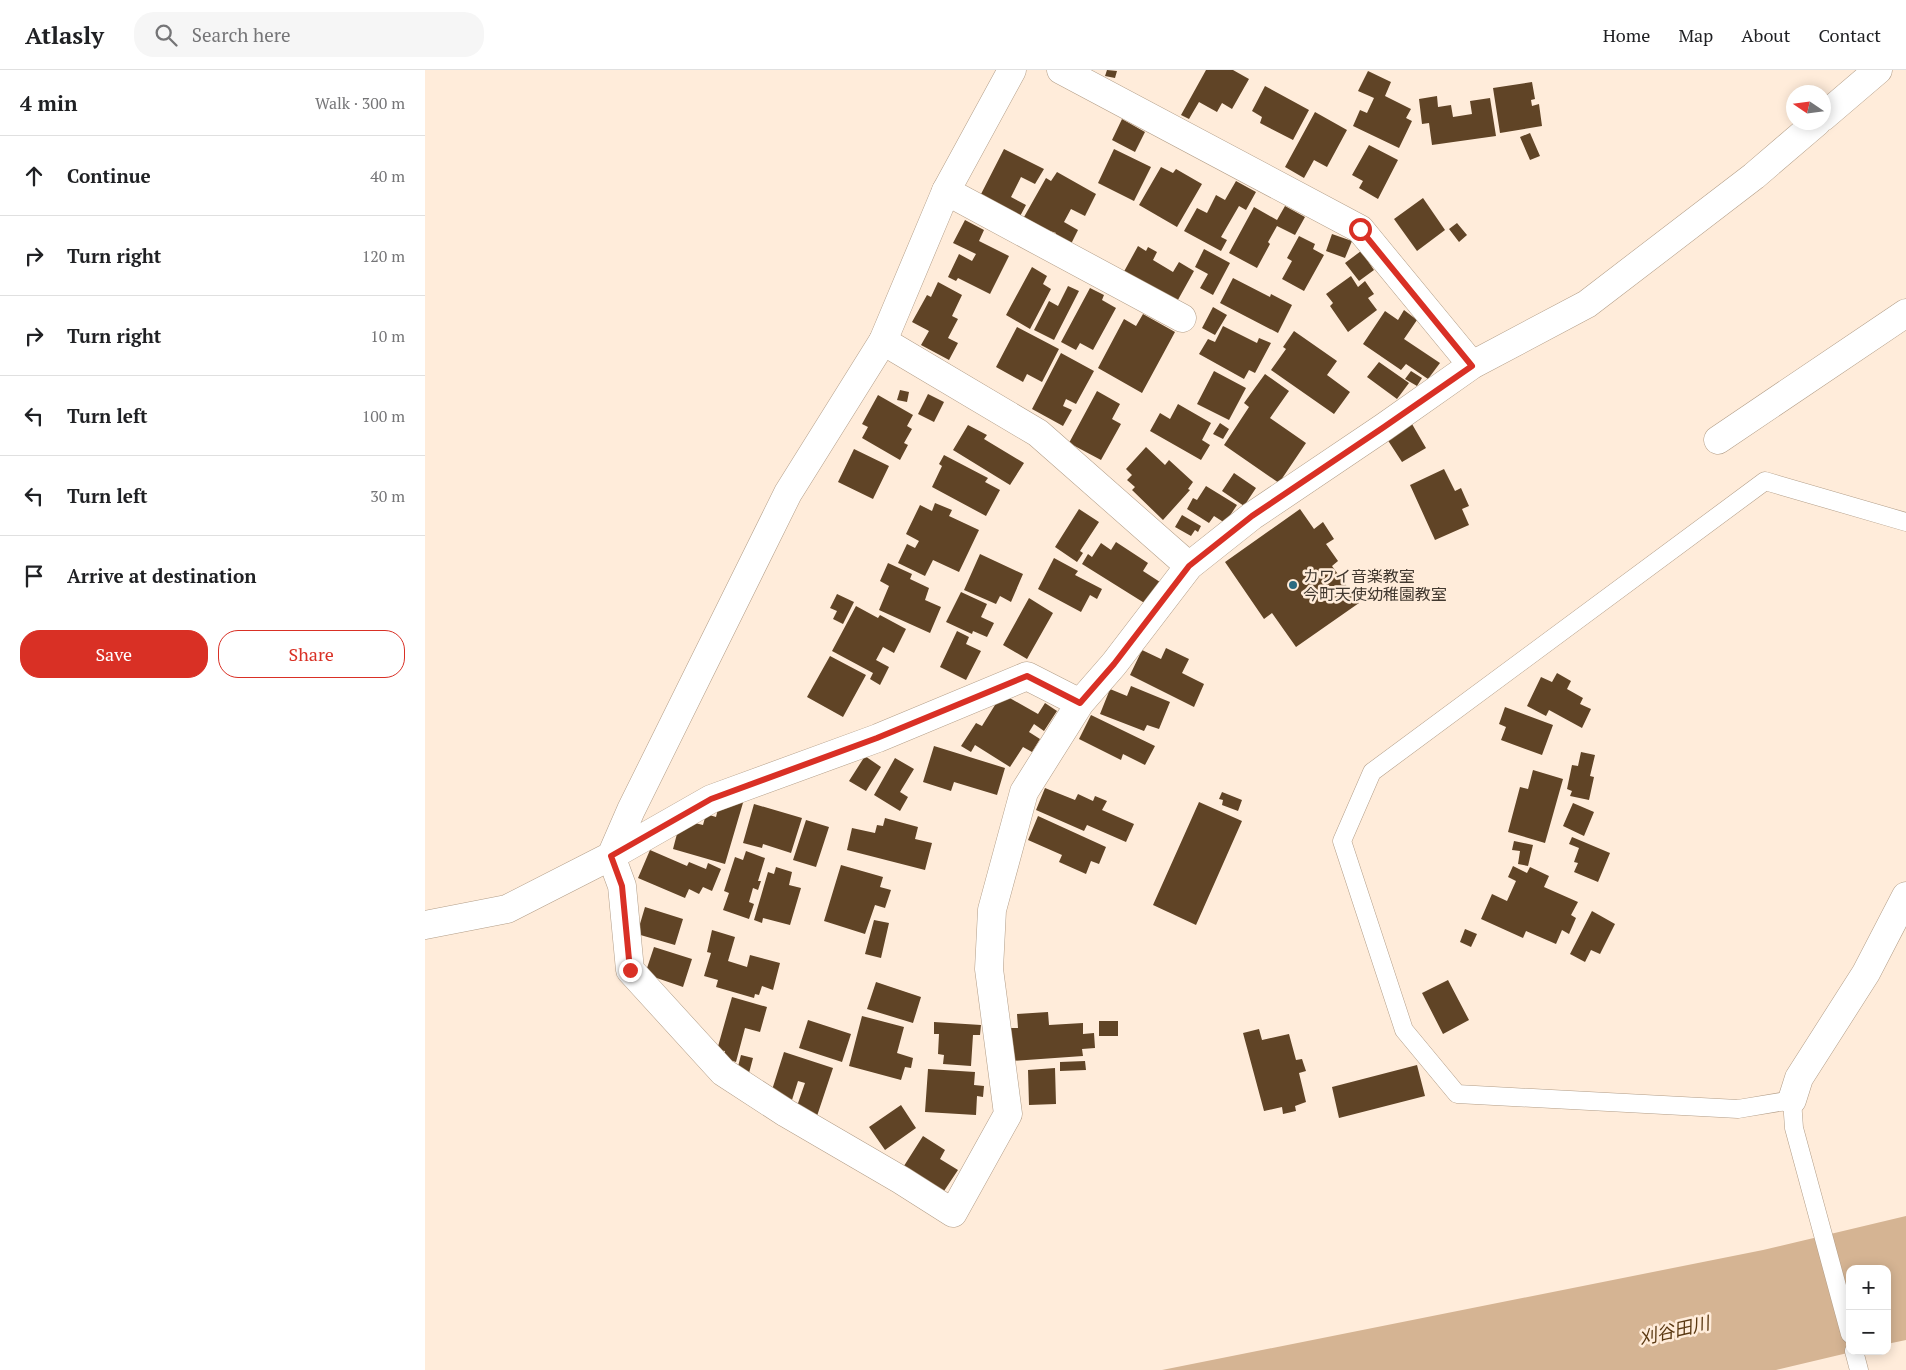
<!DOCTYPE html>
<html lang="en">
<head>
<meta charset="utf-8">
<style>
  body { margin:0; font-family:"PT Serif","Noto Sans JP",serif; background:#f6f6f6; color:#202124 }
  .controls { position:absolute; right:15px; bottom:15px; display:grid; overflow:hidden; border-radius:10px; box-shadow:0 2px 12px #0003 }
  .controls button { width:45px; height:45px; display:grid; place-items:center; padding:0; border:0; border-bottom:1px solid #e0e0e0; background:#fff; color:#202124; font:25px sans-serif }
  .compass { position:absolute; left:1361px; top:15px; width:45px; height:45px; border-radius:50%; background:#fff; box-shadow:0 2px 12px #0003; rotate:283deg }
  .stop { position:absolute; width:15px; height:15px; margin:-11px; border:4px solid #d93025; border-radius:50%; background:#fff }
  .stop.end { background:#d93025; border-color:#fff; box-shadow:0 1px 5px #0008 }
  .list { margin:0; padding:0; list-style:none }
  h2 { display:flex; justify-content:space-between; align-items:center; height:65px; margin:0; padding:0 20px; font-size:21px }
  h2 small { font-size:16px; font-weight:400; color:#757577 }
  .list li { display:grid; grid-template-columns:32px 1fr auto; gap:15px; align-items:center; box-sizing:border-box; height:80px; padding:0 20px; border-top:1px solid #e0e0e0 }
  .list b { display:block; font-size:19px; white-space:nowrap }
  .list em { font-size:16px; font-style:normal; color:#757577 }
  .actions { display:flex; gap:10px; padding:15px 20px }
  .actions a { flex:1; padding:11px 0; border:1px solid #d93025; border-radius:20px; text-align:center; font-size:18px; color:#d93025 }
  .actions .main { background:#d93025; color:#fff }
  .icon { flex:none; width:28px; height:28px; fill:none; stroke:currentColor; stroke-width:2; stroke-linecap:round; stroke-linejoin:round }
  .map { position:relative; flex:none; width:1481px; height:1300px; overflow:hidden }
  header { display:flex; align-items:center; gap:30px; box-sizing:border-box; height:70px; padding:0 25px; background:#fff; border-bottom:1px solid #e0e0e0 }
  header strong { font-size:24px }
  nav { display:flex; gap:28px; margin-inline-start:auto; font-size:18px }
  .search { width:350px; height:45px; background:#f6f6f6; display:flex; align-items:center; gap:12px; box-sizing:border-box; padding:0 18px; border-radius:20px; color:#757577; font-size:19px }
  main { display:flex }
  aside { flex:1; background:#fff }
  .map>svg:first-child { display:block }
</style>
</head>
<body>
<header>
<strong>Atlasly</strong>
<div class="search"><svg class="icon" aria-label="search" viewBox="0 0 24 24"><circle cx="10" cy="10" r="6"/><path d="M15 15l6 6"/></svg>Search here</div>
<nav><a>Home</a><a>Map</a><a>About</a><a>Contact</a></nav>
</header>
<main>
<aside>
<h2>4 min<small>Walk · 300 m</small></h2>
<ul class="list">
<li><svg class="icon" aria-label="ahead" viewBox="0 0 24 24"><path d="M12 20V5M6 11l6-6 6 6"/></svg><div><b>Continue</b></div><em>40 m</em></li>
<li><svg class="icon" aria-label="right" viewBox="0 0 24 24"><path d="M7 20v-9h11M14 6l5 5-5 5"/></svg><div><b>Turn right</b></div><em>120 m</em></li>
<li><svg class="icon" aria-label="right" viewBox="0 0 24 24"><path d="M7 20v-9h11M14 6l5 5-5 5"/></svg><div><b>Turn right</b></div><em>10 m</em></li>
<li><svg class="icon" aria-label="left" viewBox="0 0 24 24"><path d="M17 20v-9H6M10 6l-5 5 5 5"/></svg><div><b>Turn left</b></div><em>100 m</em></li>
<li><svg class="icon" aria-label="left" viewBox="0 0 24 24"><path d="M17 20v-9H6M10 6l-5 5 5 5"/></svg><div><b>Turn left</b></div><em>30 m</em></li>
<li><svg class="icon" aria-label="arrive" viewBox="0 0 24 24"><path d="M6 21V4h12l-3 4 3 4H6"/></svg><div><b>Arrive at destination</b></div></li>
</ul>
<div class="actions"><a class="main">Save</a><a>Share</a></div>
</aside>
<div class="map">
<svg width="1481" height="1300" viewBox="0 0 1481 1300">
  <rect width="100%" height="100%" fill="#ffecda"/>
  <path fill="#d5b493" d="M1481,1146V1270L1462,1274V1199H1425V1281H1431L1351,1300H737L1338,1180Z"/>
  <path fill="#604426" d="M682,0L692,1L690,8L680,6Z
    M781,0H808L824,9L807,39L797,33L792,42L774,32L764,49L756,45Z
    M943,1L966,12L960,26L986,39L981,48L987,51L974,78L928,56L935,40L942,43L949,28L933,21Z
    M1107,12L1110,29L1106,30L1107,36L1114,34L1117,56L1075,63L1068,18Z
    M840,16L884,40L868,70L835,53L837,47L827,41Z
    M1012,26L1013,37L1026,35L1028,47L1047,44L1045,31L1065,28L1071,66L1007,75L1004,53L997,54L994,29Z
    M890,42L922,60L902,97L889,90L879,108L860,97Z
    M697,49L720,62L710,82L687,70Z
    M1105,63L1115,86L1105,90L1095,67Z
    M944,75L973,90L953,129L934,118L938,111L927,105Z
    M579,79L619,99L610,114L596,107L586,127L601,135L593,150L555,126Z
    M689,79L726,97L709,131L673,113Z
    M736,97L748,103L751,99L777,114L752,157L714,135Z
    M632,102L671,124L660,146L646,139L639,152L653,160L643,180L626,171L631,163L625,161L623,165L609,158L611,154L599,147L621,108L626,111Z
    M811,111L831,122L821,140L814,136L796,167L802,170L796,181L759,161L772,138L782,143L791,125L800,130Z
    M998,128L1020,160L992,181L969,149Z
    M860,136L880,147L870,165L852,156L843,172L845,174L832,198L804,183L829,137L852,150Z
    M540,150L559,160L554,171L584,186L565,224L533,208L531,211L523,207L534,184L547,191L551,184L528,173Z
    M1032,153L1042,165L1034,172L1024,159Z
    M907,164L927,171L920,188L901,181Z
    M874,166L890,174L888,179L899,185L879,221L857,209L867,191L862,188Z
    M713,176L721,181L723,177L732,182L728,190L748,202L754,192L769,201L749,237L696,207Z
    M779,179L805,193L788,225L775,218L783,204L770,197Z
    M936,181L949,200L934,211L920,193Z
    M607,197L622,206L618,214L626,219L605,259L581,245Z
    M926,206L933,217L940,211L949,224L943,228L952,240L923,262L905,236L908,233L901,224Z
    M808,208L845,227L846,224L867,235L853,263L795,233Z
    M513,212L537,225L527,246L533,249L523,268L533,273L524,290L496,275L504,261L487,252L502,225L506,227Z
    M643,216L654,221L629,270L609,260L624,231L633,236Z
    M665,218L679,225L677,230L691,238L668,280L655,273L651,280L636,272Z
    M788,237L802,245L790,265L777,258Z
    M979,240L992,250L979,269L1015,293L1003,309L981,294L976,300L938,274L960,241L973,250Z
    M718,244L750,262L717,323L673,298L699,249L711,256Z
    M798,256L832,273L834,268L846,273L830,303L824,300L819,309L774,284L783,269L790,272Z
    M592,257L634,279L617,312L602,304L598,312L571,297Z
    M869,261L912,291L902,305L925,322L909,344L846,300L861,279L858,277Z
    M636,283L669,301L651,334L641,329L638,336L647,340L638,356L607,339Z
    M954,292L984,313L972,329L942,307Z
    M789,301L821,318L804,350L772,334Z
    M986,301L997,308L992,316L980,309Z
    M840,304L864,321L845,348L881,373L854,413L799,375L824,337L819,333Z
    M475,320L484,322L482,332L472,330Z
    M672,321L695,334L687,349L696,354L676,390L644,373Z
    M503,324L519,332L509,352L493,344Z
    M453,325L488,345L482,356L487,359L479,373L483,375L475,390L437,368L443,357L437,354Z
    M753,334L786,353L777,370L785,375L776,390L725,361L735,343L745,349Z
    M795,353L804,359L798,369L788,364Z
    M987,354L1001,378L977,392L962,369Z
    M543,355L562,365L559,369L599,393L585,415L528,380Z
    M721,377L740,395L744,390L768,412L763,419L765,420L738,450L707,420L710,417L702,410L707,405L701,399Z
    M429,379L464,396L448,429L413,412Z
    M519,385L563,408L560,412L575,420L561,446L507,417L517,396L514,394Z
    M1019,399L1030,421L1036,418L1044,436L1037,439L1044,455L1010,470L985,415Z
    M809,403L831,418L819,436L797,421Z
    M781,416L812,435L800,453L789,446L784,453L762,439L768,428L772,430Z
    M510,433L527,440L524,446L554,460L534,502L508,490L500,506L473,493L482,474L490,478L494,471L481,464L495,435L507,441Z
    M654,439L674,452L655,481L658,483L652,492L630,477Z
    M875,439L889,459L898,452L909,469L901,474L913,491L907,496L934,533L871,577L847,543L839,549L800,492Z
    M757,445L776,456L773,462L770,460L766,466L750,457Z
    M691,472L723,493L718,501L735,512L721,534L657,494L663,484L667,487L676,473L686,480Z
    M555,484L598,504L586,532L575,526L571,534L539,520Z
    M629,488L653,501L650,505L677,519L672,529L665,525L656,542L613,519Z
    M463,493L487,504L485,509L504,518L500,530L516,537L505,563L454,540L464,516L455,511Z
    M536,522L562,534L556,547L569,553L562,567L548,561L547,564L521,552Z
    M412,524L429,532L418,554L408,549L412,541L405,538Z
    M604,528L628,543L602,589L578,575Z
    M431,536L453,548L455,545L481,559L469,583L458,577L451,590L464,597L455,615L445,609L448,603L407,581Z
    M532,561L544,567L541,574L556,581L541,610L515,597Z
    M741,578L764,589L757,603L779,614L769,637L705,605L717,580L736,589Z
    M405,586L441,605L418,647L382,627Z
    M1132,603L1146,611L1142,619L1158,628L1155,634L1166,639L1157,658L1124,640L1121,646L1102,636L1116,607L1127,612Z
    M706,616L745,632L734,659L722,655L719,661L675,644L685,619L702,626Z
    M583,627L613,644L620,633L632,641L619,661L609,654L604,662L615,669L607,682L598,677L585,697L550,675L546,682L536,676L551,653L557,656L570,635Z
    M1080,637L1128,655L1117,685L1076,670L1081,657L1074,654Z
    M666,645L730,676L720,695L698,684L696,690L654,669Z
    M509,676L580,698L572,725L529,712L526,721L498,712Z
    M1156,682L1170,685L1165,706L1169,707L1164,730L1145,726L1147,721L1142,719L1147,695L1153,696Z
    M440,686L456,697L441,721L424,711Z
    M470,688L489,699L475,722L483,727L475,741L449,725Z
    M1108,700L1138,709L1120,773L1083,762L1095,717L1103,719Z
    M620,718L650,730L653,724L668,731L670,726L682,731L677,740L709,754L701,772L662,755L659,761L611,740Z
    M797,722L817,730L813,741L797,735L798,730L794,729Z
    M320,726L300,794L248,779L253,760L266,752L278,755L281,744L291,747L293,739Z
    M774,732L817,751L771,855L728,835Z
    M1148,733L1169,742L1159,766L1138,756Z
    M329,734L377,748L366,783L338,774L337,778L318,773Z
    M613,746L681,777L674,794L666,791L661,804L634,792L637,785L603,770Z
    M460,748L493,757L490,769L507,773L500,800L422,780L427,758L450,763L452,755L458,756Z
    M381,750L404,757L391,797L368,790Z
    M1147,767L1185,783L1173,812L1149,802L1153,793L1149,792L1154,778L1144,774Z
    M1089,771L1108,775L1103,796L1093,794L1095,781L1087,780Z
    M225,780L262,796L264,792L281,799L283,793L296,799L287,821L278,817L274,824L264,819L260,828L213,808Z
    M321,781L340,788L333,811H336L333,820L328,818L324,832L329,834L324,849L298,840L304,823L299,821L310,787L318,790Z
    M416,795L458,807L455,817L466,820L460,838L450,835L440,864L399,851Z
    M1088,796L1102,803L1105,797L1124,806L1119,817L1153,832L1146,845L1151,848L1144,864L1137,860L1131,874L1101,861L1098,868L1056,849L1067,824L1082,831L1091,811L1083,807Z
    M351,797L367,802L364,815L376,818L365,855L338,848L337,853L329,850L343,802L349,804Z
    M220,837L258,849L250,875L212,864Z
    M1167,841L1190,854L1175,884L1166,880L1160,892L1145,884Z
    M449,850L464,853L456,888L440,884Z
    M1040,859L1052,864L1046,877L1035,872Z
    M287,860L310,867L303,891L322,897L325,885L355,893L348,920L337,916L334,925L330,924L329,928L291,917L293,910L279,906L286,883L282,882Z
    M229,877L267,889L258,917L220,904Z
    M1023,910L1044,950L1018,964L997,923Z
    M451,912L496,927L488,953L442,939Z
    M307,927L342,937L335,962L320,958L311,992L298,988L300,981L292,980Z
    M623,942L624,955L658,953V964L669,963L670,978L657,979L658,986L587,991L585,958H593L592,944Z
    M437,946L479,957L472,983L488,988L486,998L480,997L476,1010L424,996Z
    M383,950L426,964L417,992L374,978Z
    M674,951H693V966H674Z
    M509,952L556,955L555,965H548L546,996L518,994L519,985L513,984L514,964H509Z
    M834,959L837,970L864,964L871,990L877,989L881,1001L874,1003L881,1032L870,1036L871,1041L858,1044L857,1037L839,1041L818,963Z
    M359,982L408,998L392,1046L371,1039L380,1013L373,1011L367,1030L346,1023Z
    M316,985L328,988L323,1007L311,1004Z
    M660,991L661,1000L635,1001V992Z
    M992,995L1000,1026L914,1048L907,1017Z
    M630,998L631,1034L604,1035L603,1000Z
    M503,999L550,1002L549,1015L559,1016L558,1027L552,1026L551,1045L500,1042Z
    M476,1035L491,1058L460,1080L444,1057Z
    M498,1066L520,1080L515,1089L533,1100L517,1124L477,1099Z"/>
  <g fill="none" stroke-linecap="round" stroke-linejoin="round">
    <defs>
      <path id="service" d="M1425,1264L1369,1058L1367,1030L1313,1039L1032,1024L979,960L917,771L947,702L1340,411L1481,452
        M1429,1281L1434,1300"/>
      <path id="minor" d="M636,0L935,159L1047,295
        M1398,47L1453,0
        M521,121L757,248
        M458,271L613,363L764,496
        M1293,370L1481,243
        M655,633L602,606L453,668L286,729L186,786L197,816L205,900L298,1002L361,1043L476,1110L528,1143L583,1044L564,899L567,840L599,722L655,633L689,594L764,496L827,446L959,357L1047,295L1162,234L1329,106L1392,52
        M1367,1030L1374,1008L1441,903L1481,826"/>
      <path id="tertiary" d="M0,855L82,839L186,786L206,740L363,423L458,271L521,121L587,0"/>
    </defs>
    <use href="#service" stroke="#b29d87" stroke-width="19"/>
    <use href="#minor" stroke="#b29d87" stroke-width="29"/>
    <use href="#tertiary" stroke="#b29d87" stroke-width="29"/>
    <use href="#service" stroke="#fff" stroke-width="18"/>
    <use href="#minor" stroke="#fff" stroke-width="28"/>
    <use href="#tertiary" stroke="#fff" stroke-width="28"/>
  </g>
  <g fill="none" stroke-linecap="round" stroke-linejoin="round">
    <path stroke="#d93025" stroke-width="6" d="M205,900L197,816L186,786L286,729L452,668L602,606L655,633L689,594L764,496L827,446L959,357L1047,296L935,159"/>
  </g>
  <circle fill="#2c6a80" stroke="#ffecda" stroke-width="2" cx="868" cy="515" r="5"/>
  <g text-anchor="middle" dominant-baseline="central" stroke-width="5" stroke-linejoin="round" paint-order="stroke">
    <g font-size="16" fill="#41382f" stroke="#ffecda" text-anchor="start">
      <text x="878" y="506">カワイ音楽教室<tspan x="878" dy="18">今町天使幼稚園教室</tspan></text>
    </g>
    <g font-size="18" font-style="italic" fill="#5b3912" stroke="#ffecda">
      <text transform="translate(1249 1260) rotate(-13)">刈谷田川</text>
    </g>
  </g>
</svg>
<div class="controls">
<button>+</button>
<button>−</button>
</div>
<svg class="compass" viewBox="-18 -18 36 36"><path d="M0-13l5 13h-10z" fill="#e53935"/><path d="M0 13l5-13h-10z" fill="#757577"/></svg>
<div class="stop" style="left:935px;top:159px"></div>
<div class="stop end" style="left:205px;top:900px"></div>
</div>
</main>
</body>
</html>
